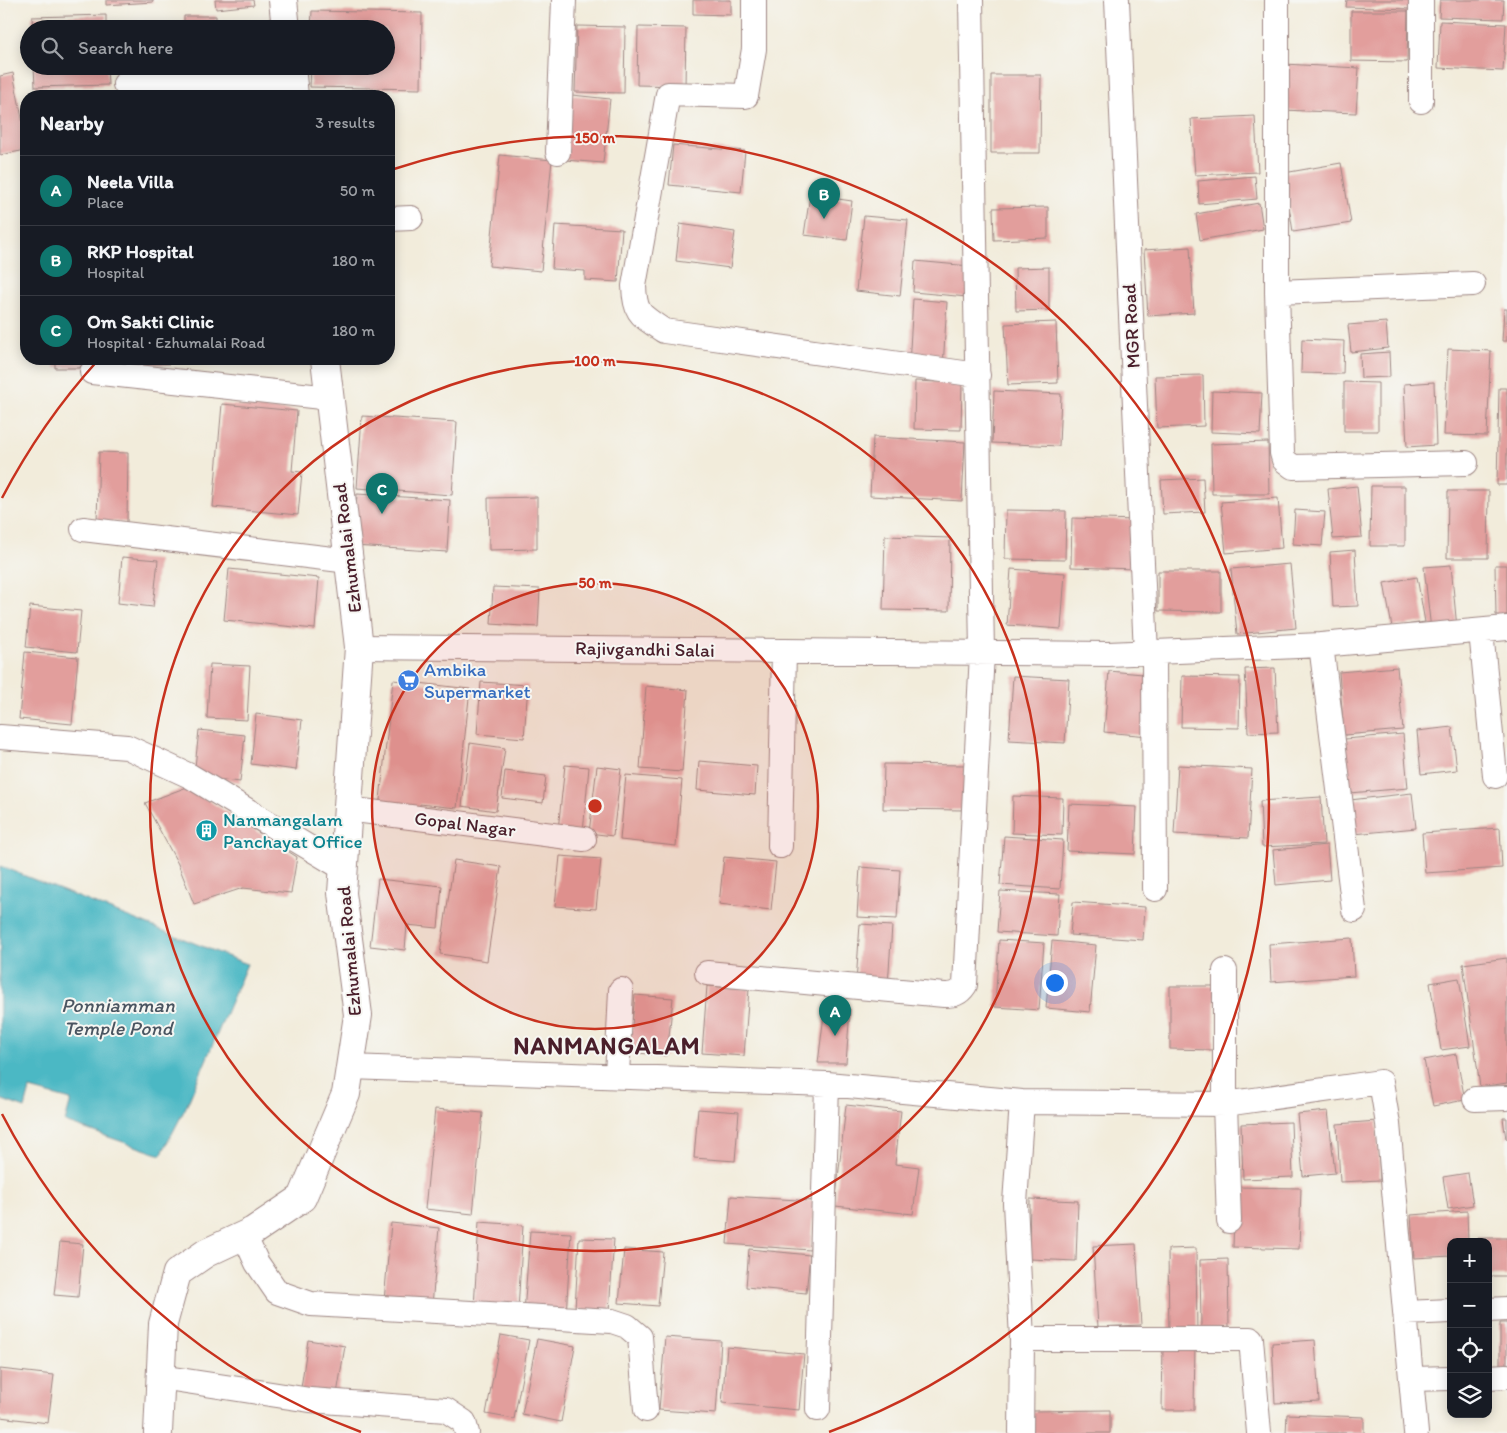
<!DOCTYPE html>
<html lang="en">
<head>
<meta charset="utf-8">
<style>
  body { margin:0; font-family:Itim,sans-serif; background:#242831; color:#f1f3f6 }
  .controls { position:absolute; right:15px; bottom:15px; display:grid; overflow:hidden; border-radius:10px; box-shadow:0 2px 12px #0003 }
  .controls button { width:45px; height:45px; display:grid; place-items:center; padding:0; border:0; border-bottom:1px solid #363941; background:#171b24; color:#f1f3f6; font:25px sans-serif }
  .you { position:absolute; left:1054px; top:982px; width:18px; height:18px; margin:-12px; border:4px solid #fff; border-radius:50%; background:#1a73e8; box-shadow:0 0 0 8px #1a73e833 }
  .badge { display:grid; place-items:center; width:32px; height:32px; border-radius:50%; background:#0f766e; color:#fff; font-size:16px; font-weight:700 }
  .pin { position:absolute; translate:-50% -41px; filter:drop-shadow(0 1px 2px #0008) }
  .pin::after { content:''; position:absolute; top:26px; width:18px; height:15px; background:inherit; clip-path:polygon(0 0,100% 0,50% 100%) }
  .list { margin:0; padding:0; list-style:none }
  h2 { display:flex; justify-content:space-between; align-items:center; height:65px; margin:0; padding:0 20px; font-size:21px }
  h2 small { font-size:16px; font-weight:400; color:#9ea1a6 }
  .list li { display:grid; grid-template-columns:32px 1fr auto; gap:15px; align-items:center; box-sizing:border-box; height:70px; padding:0 20px; border-top:1px solid #363941 }
  .list b { display:block; font-size:19px; white-space:nowrap }
  .list p { margin:0; font-size:16px; white-space:nowrap; color:#9ea1a6 }
  .list em { font-size:16px; font-style:normal; color:#9ea1a6 }
  .icon { flex:none; width:28px; height:28px; fill:none; stroke:currentColor; stroke-width:2; stroke-linecap:round; stroke-linejoin:round }
  .map { position:relative; flex:none; width:1507px; height:1433px; overflow:hidden }
  .search { position:absolute; background:#171b24; box-shadow:0 2px 12px #0003; left:20px; top:20px; width:375px; height:55px; display:flex; align-items:center; gap:12px; box-sizing:border-box; padding:0 18px; border-radius:28px; color:#9ea1a6; font-size:19px }
  .panel { position:absolute; background:#171b24; box-shadow:0 2px 12px #0003; left:20px; top:90px; width:375px; height:275px; border-radius:20px }
  .map>svg:first-child { display:block }
</style>
</head>
<body>
<div class="map">
<svg width="1507" height="1433" viewBox="0 0 1507 1433">
  <rect width="100%" height="100%" fill="#f6f6f2"/>
  <filter id="ink" filterUnits="userSpaceOnUse"><feTurbulence type="fractalNoise" baseFrequency=".02" numOctaves="2"/><feDisplacementMap in="SourceGraphic" scale="10" xChannelSelector="R" yChannelSelector="G"/><feConvolveMatrix kernelMatrix="1 2 1 2 8 2 1 2 1" color-interpolation-filters="sRGB"/></filter>
  <filter id="wash" filterUnits="userSpaceOnUse"><feTurbulence type="fractalNoise" baseFrequency=".0096" numOctaves="4" result="noise"/><feDisplacementMap in="SourceGraphic" scale="20" xChannelSelector="R" yChannelSelector="G"/><feGaussianBlur stdDeviation="1.12" result="paint"/><feColorMatrix in="noise" values="0 0 0 0 0 0 0 0 0 0 0 0 0 0 0 0 0 1.4 0 .05"/><feComposite in="paint" operator="in"/></filter>
  <g filter="url(#wash)">
    <rect width="100%" height="100%" fill="#f2ecdb"/>
    <path fill="#4bb8c4" stroke="#4a6c78" d="M0,866L247,964L187,1105L161,1155L65,1122L71,1100L30,1089L25,1108L0,1099Z"/>
    <g id="blocks">
      <path fill="#e29e9c" d="M106,0H153V2L106,5Z
        M215,0H253L254,5L216,9Z
        M693,0H731V15L693,14Z
        M1347,0H1410V9L1346,7Z
        M1440,0H1504L1503,19L1439,17Z
        M312,11L422,13L421,89L310,87L311,66H386V29H311Z
        M1351,11H1408L1407,62L1351,61Z
        M106,15V29H33L32,17Z
        M184,16H216V29H184Z
        M1440,21L1506,24L1503,71L1438,68Z
        M256,22V29H222V23Z
        M577,26L625,27L624,93L575,92Z
        M638,27L686,28L685,86L637,85Z
        M1284,64L1359,68L1356,113L1282,110Z
        M34,66H107L108,85L35,87Z
        M185,66H216V76L185,77Z
        M223,66H256V74H223Z
        M13,73L26,138V150L0,155V76Z
        M991,75H1041L1040,153H991Z
        M572,95L610,99L603,163L565,160Z
        M1255,116L1258,172L1195,175L1191,119Z
        M673,145L745,151L741,192L669,185Z
        M500,155L552,160L541,271L489,266Z
        M1341,163L1351,223L1293,232L1284,173Z
        M1255,176L1257,199L1199,204L1198,181Z
        M810,195L852,201L847,240L804,235Z
        M1259,203L1263,229L1200,240L1196,214Z
        M1048,207V238L994,240L993,208Z
        M864,216L908,220L900,296L856,291Z
        M680,224L735,232L730,268L676,261Z
        M555,225L622,229L618,282L585,280V271L552,269Z
        M1190,247L1194,313L1148,316L1144,250Z
        M915,261L970,266L967,297L913,292Z
        M1049,267V310L1016,311L1015,268Z
        M913,299L947,302L943,367L909,365Z
        M1504,309H1507V341H1502Z
        M1056,322L1058,383L1008,385L1005,324Z
        M1386,322L1388,348L1351,352L1348,325Z
        M1302,339L1344,341L1343,374L1301,373Z
        M1448,349L1491,351L1487,436L1444,435Z
        M1389,352L1390,377L1361,378L1360,354Z
        M55,359H87V368H55Z
        M136,359H169V364H136Z
        M1203,375L1204,426L1157,428L1155,376Z
        M915,381L962,383L961,430L914,429Z
        M1344,382L1378,383V431H1344Z
        M1434,382L1436,445L1407,447L1404,384Z
        M1499,388H1507V485H1497Z
        M994,391L1061,394L1059,446L992,443Z
        M1212,391L1262,393L1260,434L1211,432Z
        M222,404L297,411L292,471L302,472L298,515L213,507Z
        M362,416L457,422L452,495L357,488Z
        M873,437L965,442L962,501L870,496Z
        M1268,442L1269,494H1212L1211,444Z
        M99,452L128,453L127,522L97,521Z
        M1203,478L1205,512L1163,514L1161,480Z
        M1357,486L1362,537L1333,539L1328,489Z
        M1371,486H1405V546H1370Z
        M1448,491H1489L1488,558H1447Z
        M357,494L450,500L447,552L354,546Z
        M537,497V549L489,550L488,498Z
        M1278,498L1282,548L1226,553L1221,502Z
        M1006,510L1066,511L1065,560L1005,559Z
        M1295,510L1325,512L1322,546L1293,544Z
        M1072,518L1136,520L1135,569L1071,567Z
        M885,536L950,538L949,611L883,610Z
        M1355,550L1358,606L1333,607L1330,552Z
        M122,557L158,560L153,607L118,603Z
        M1290,564L1296,628L1237,634L1231,569Z
        M1451,565L1457,628L1431,630L1424,567Z
        M1495,565H1507V615H1496Z
        M229,569L319,578L315,629L224,620Z
        M1011,569L1065,573L1061,629L1007,625Z
        M1158,571H1221V612L1158,611Z
        M1417,577L1425,622L1392,627L1384,583Z
        M493,587L540,589L538,627L491,624Z
        M30,606L81,611L77,652L26,647Z
        M25,652L78,657L72,724L19,719Z
        M210,664L250,666L247,720L207,718Z
        M1397,667L1403,730L1344,735L1339,672Z
        M1275,668L1278,732L1248,733L1245,669Z
        M1109,671L1154,675L1149,736L1104,732Z
        M1013,676L1069,679L1065,743L1009,740Z
        M1182,676L1240,677L1239,728L1181,727Z
        M393,680L470,689L457,808L420,804L419,813L379,809Z
        M481,682L528,685L524,738L477,734Z
        M646,686L688,690L682,772L640,769Z
        M256,714L302,720L296,770L251,764Z
        M1452,727L1457,770L1421,774L1417,731Z
        M199,730L245,735L240,782L194,776Z
        M1403,734L1408,788L1350,793L1345,739Z
        M470,743L505,748L496,811L462,806Z
        M699,761L757,766L755,795L697,790Z
        M884,764L965,765V810L883,809Z
        M565,765L589,767L583,832L558,830Z
        M1178,765L1252,769L1248,838L1174,834Z
        M597,766L621,769L613,836L589,833Z
        M505,771L546,776L543,803L502,798Z
        M626,775L682,780L676,846L620,840Z
        M187,787L297,857L291,893L243,888L194,904L178,864L145,803Z
        M1412,793L1416,828L1354,834L1350,800Z
        M1013,796L1063,798L1062,835L1012,833Z
        M1321,797L1324,844L1262,847L1260,801Z
        M1069,804L1137,807L1135,854L1067,851Z
        M1500,828L1502,868L1425,873L1422,833Z
        M1004,836L1063,840L1060,889L1000,885Z
        M1327,845L1330,880L1276,885L1273,850Z
        M560,856L601,859L596,909L555,906Z
        M724,857L776,862L771,910L719,904Z
        M454,860L501,867L487,961L440,954Z
        M860,867L900,870L897,919L857,917Z
        M378,879L442,886L438,928L407,925L405,950L370,946Z
        M1000,891L1060,894L1057,936L997,932Z
        M1073,902L1145,907L1143,940L1070,935Z
        M860,924L892,926L888,985L856,983Z
        M1352,938L1354,976L1271,982L1269,944Z
        M999,940L1044,943L1039,1010L995,1007Z
        M1052,941L1096,945L1090,1012L1046,1008Z
        M1507,958V1083L1480,1087L1463,964Z
        M1459,978L1470,1046L1441,1050L1430,983Z
        M707,986L749,989L744,1056L702,1053Z
        M1170,986H1215L1214,1050L1170,1049Z
        M635,995L673,998L667,1056L629,1052Z
        M825,1007L850,1009L846,1063H818Z
        M1456,1054L1465,1100L1433,1106L1424,1060Z
        M846,1105L901,1111L895,1164L919,1167L913,1214L835,1206Z
        M435,1109L483,1113L473,1214L425,1209Z
        M698,1109L739,1112L735,1161L694,1158Z
        M1328,1111L1335,1173L1303,1176L1297,1114Z
        M1503,1118H1507V1139H1506Z
        M1377,1121L1380,1180L1340,1182L1337,1124Z
        M1291,1122L1293,1177L1243,1179L1241,1124Z
        M1468,1173L1473,1205L1448,1209L1443,1177Z
        M1235,1187L1301,1188L1299,1249L1233,1247Z
        M731,1196L814,1201L810,1250L727,1244Z
        M1030,1199L1078,1201L1076,1261L1029,1259Z
        M1467,1211L1468,1242H1451V1256L1414,1258L1411,1215Z
        M479,1222L523,1225L518,1311L474,1308Z
        M391,1223L439,1228L432,1305L384,1301Z
        M530,1231L571,1233L566,1316L524,1313Z
        M579,1238L614,1239L609,1311L575,1309Z
        M1478,1238H1507V1276H1488V1242H1478Z
        M60,1242L83,1244L78,1297L54,1295Z
        M1136,1244L1141,1325L1098,1327L1093,1246Z
        M1196,1248L1197,1335H1169L1168,1249Z
        M624,1249L663,1252L658,1306L619,1303Z
        M749,1249L810,1255L806,1293L746,1287Z
        M1228,1259L1229,1328L1201,1329L1200,1260Z
        M1500,1323H1507V1371H1500Z
        M501,1335L529,1340L514,1419L486,1414Z
        M665,1337L721,1341L716,1414L659,1410Z
        M537,1339L575,1346L561,1422L522,1414Z
        M308,1340L345,1346L336,1400L300,1395Z
        M1315,1340L1319,1401L1275,1403L1272,1343Z
        M1163,1345H1195L1194,1410H1162Z
        M727,1347L804,1354L799,1410L722,1403Z
        M0,1369L54,1375L48,1423L0,1417Z
        M1110,1410V1433H1032V1411Z
        M1287,1414L1364,1417V1433H1286Z"/>
    </g>
  </g>
  <g filter="url(#ink)">
    <use href="#blocks" fill-opacity="0" stroke="#9e8683" stroke-width="1"/>
    <g fill="none" stroke-linecap="round" stroke-linejoin="round">
      <defs>
        <path id="minor" d="M754,0V49L746,96L668,94L634,286C635,315 641,315 664,331L978,375
          M1117,0L1146,653
          M1277,0V292L1282,453L1284,460L1293,467L1466,463
          M125,84L292,81
          M1421,101V0
          M558,152L564,0
          M389,219L411,218
          M1277,292L1473,284
          M92,372L330,398
          M83,529L349,561
          M1481,631L1495,776
          M1321,645L1354,910
          M359,647L1108,654L1321,645L1507,628
          M1154,652L1155,889
          M0,737L127,747L190,776L343,868
          M347,809L584,839
          M780,846L784,651
          M1225,971V1104L1229,1221
          M707,973L944,995C954,995 959,994 965,985L982,653L971,0
          M350,1067L827,1084L1022,1102L1225,1104L1381,1082L1388,1124L1416,1433
          M617,1076L621,990
          M1475,1099L1507,1098
          M244,1235L257,1263L277,1292L311,1304L612,1321L627,1326L640,1337L646,1410
          M1488,1310L1507,1309
          M1405,1313L1451,1311
          M1022,1339H1251L1259,1433
          M160,1377L310,1400L446,1410L464,1422L467,1433
          M1488,1377L1507,1376
          M1411,1379L1451,1378
          M818,1409L827,1084
          M1021,1433L1022,1339L1015,1203L1022,1102"/>
        <path id="tertiary" d="M283,0L286,29
          M291,66L294,96
          M158,1433L163,1324L177,1273L206,1253L253,1231L302,1198L346,1094L358,1015L342,893L359,647L325,359"/>
      </defs>
      <use href="#minor" stroke="#9e8683" stroke-width="26"/>
      <use href="#tertiary" stroke="#9e8683" stroke-width="30"/>
      <use href="#minor" stroke="#fff" stroke-width="24"/>
      <use href="#tertiary" stroke="#fff" stroke-width="28"/>
    </g>
  </g>
  <circle cx="595" cy="806" r="223" fill="#c8321e" fill-opacity=".12"/>
  <g fill="none" stroke="#c8321e" stroke-width="2.5">
    <circle cx="595" cy="806" r="223"/>
    <circle cx="595" cy="806" r="445"/>
    <path d="M361 1432A668 668 0 0 1 2 1114M2 498A668 668 0 0 1 99 359M394 169A668 668 0 0 1 829 1432"/>
  </g>
  <defs>
    <symbol id="supermarket-disc" viewBox="-11 -11 22 22"><circle r="9.5" fill="#3f7fe0" stroke="#f6f6f2"/><path d="M-6-5.5h2.5l.6 2H6L4.5 2H-2.5L-4.4-4H-6ZM-1.5 3.2a1.3 1.3 0 1 0 .1 0ZM3 3.2a1.3 1.3 0 1 0 .1 0Z" fill="#fff"/></symbol>
    <symbol id="building-disc" viewBox="-11 -11 22 22"><circle r="9.5" fill="#0f9aa8" stroke="#f6f6f2"/><path d="M-4-6H4V6H1V3H-1V6H-4ZM-2.5-4.3h1.7v1.8h-1.7ZM.8-4.3h1.7v1.8H.8ZM-2.5-1h1.7V.8h-1.7ZM.8-1h1.7V.8H.8Z" fill="#fff"/></symbol>
  </defs>
  <g fill-rule="evenodd">
    <use href="#supermarket-disc" x="396" y="668" width="25" height="25"/>
    <use href="#building-disc" x="194" y="818" width="25" height="25"/>
  </g>
  <g text-anchor="middle" dominant-baseline="central" stroke-width="4" stroke-linejoin="round" paint-order="stroke">
    <g font-size="19" fill="#4a1f2b" stroke="#f6f6f2">
      <text transform="translate(1131 326) rotate(-93)">MGR Road</text>
      <text transform="translate(347 548) rotate(-97)">Ezhumalai Road</text>
      <text transform="translate(645 649) rotate(1)">Rajivgandhi Salai</text>
      <text transform="translate(465 824) rotate(7)">Gopal Nagar</text>
      <text transform="translate(349 951) rotate(-95)">Ezhumalai Road</text>
    </g>
    <g font-size="19" fill="#366cbe" stroke="#f6f6f2" text-anchor="start">
      <text x="424" y="669">Ambika<tspan x="424" dy="22">Supermarket</tspan></text>
    </g>
    <g font-size="19" fill="#0d838f" stroke="#f6f6f2" text-anchor="start">
      <text x="223" y="819">Nanmangalam<tspan x="223" dy="22">Panchayat Office</tspan></text>
    </g>
    <g font-size="20" font-style="italic" fill="#4a5561" stroke="#f6f6f2">
      <text x="118" y="1005">Ponniamman<tspan x="118" dy="23">Temple Pond</tspan></text>
    </g>
    <g font-size="24" font-weight="bold" letter-spacing="1" fill="#4a1f2b" stroke="#f6f6f2">
      <text x="607" y="1045">NANMANGALAM</text>
    </g>
  </g>
  <circle cx="595" cy="806" r="8" fill="#c8321e" stroke="#f6f6f2" stroke-width="2.5"/>
  <g font-size="15" text-anchor="middle" font-weight="bold" fill="#c8321e" stroke="#f6f6f2" stroke-width="4" stroke-linejoin="round" paint-order="stroke">
    <text x="595" y="143">150 m</text>
    <text x="595" y="366">100 m</text>
    <text x="595" y="588">50 m</text>
  </g>
</svg>
<div class="controls">
<button>+</button>
<button>−</button>
<button><svg class="icon" aria-label="locate" viewBox="0 0 24 24"><circle cx="12" cy="12" r="6"/><path d="M12 2v4M12 18v4M2 12h4M18 12h4"/></svg></button>
<button><svg class="icon" aria-label="layers" viewBox="0 0 24 24"><path d="M12 4l9 5-9 5-9-5zM3 14l9 5 9-5"/></svg></button>
</div>
<div class="you"></div>
<div class="pin badge" style="left:835px;top:1036px">A</div>
<div class="pin badge" style="left:824px;top:219px">B</div>
<div class="pin badge" style="left:382px;top:514px">C</div>
<div class="search"><svg class="icon" aria-label="search" viewBox="0 0 24 24"><circle cx="10" cy="10" r="6"/><path d="M15 15l6 6"/></svg>Search here</div>
<section class="panel">
<h2>Nearby<small>3 results</small></h2>
<ul class="list">
<li><span class="badge">A</span><div><b>Neela Villa</b><p>Place</p></div><em>50 m</em></li>
<li><span class="badge">B</span><div><b>RKP Hospital</b><p>Hospital</p></div><em>180 m</em></li>
<li><span class="badge">C</span><div><b>Om Sakti Clinic</b><p>Hospital · Ezhumalai Road</p></div><em>180 m</em></li>
</ul>
</section>
</div>
</body>
</html>
